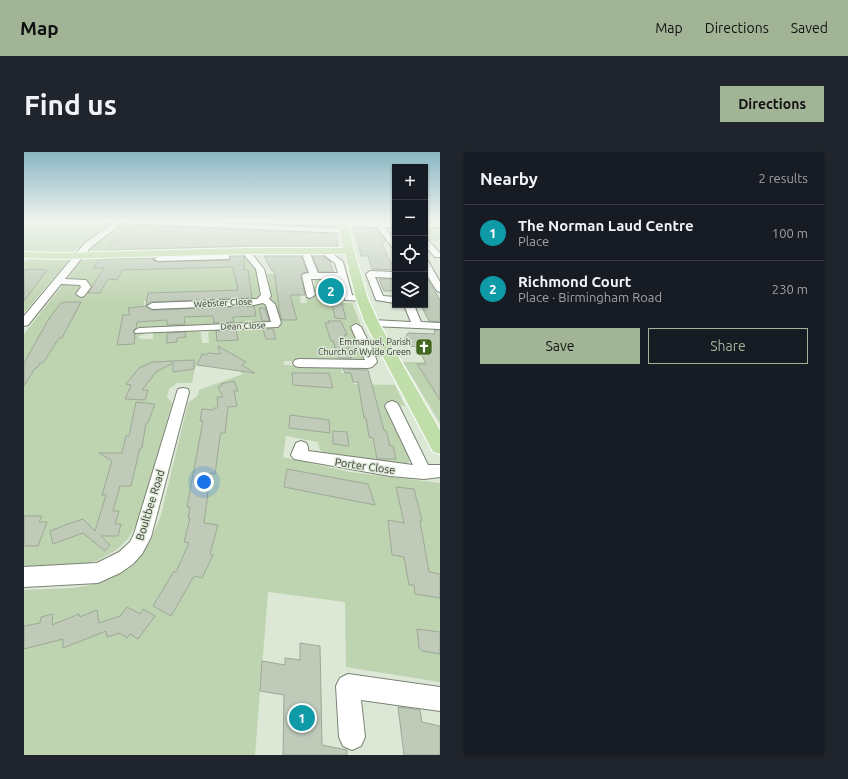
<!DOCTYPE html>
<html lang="en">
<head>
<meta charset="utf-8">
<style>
  body { margin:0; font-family:Ubuntu,sans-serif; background:#20242c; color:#f1f3f6 }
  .controls { position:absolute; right:12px; top:12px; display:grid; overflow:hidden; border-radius:0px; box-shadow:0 1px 3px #0004 }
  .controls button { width:36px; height:36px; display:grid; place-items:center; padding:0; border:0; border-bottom:1px solid #363941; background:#171b24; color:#f1f3f6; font:20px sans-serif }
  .you { position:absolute; left:180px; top:330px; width:14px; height:14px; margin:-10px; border:3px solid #fff; border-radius:50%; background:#1a73e8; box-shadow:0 0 0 6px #1a73e833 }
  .badge { display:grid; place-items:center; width:26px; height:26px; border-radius:50%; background:#a2b496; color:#fff; font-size:13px; font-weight:700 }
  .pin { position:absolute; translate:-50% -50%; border:2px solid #fff; box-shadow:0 1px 4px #0006 }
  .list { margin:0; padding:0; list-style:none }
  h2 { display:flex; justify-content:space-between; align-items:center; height:52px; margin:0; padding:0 16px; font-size:17px }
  h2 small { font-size:13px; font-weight:400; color:#9ea1a6 }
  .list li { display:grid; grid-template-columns:26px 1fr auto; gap:12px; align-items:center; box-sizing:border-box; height:56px; padding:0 16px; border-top:1px solid #363941 }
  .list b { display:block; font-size:15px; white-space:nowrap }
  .list p { margin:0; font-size:13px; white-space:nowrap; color:#9ea1a6 }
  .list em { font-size:13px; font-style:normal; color:#9ea1a6 }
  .actions { display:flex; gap:8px; padding:12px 16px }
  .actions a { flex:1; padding:9px 0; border:1px solid #a2b496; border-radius:0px; text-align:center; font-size:14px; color:#a2b496 }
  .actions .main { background:#a2b496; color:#111 }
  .icon { flex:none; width:22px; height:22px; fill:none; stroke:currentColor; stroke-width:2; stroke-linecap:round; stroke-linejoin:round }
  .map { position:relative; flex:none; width:416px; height:603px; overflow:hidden; border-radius:0px }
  header { display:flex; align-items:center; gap:24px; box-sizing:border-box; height:56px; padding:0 20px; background:#a2b496; color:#111 }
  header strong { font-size:19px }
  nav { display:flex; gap:22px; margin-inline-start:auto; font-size:14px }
  .intro { display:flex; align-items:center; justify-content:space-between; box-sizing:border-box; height:96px; padding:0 24px }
  h1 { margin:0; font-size:28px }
  .button { padding:10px 18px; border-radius:0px; background:#a2b496; color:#111; font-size:14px; font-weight:700 }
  main { display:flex; gap:24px; padding:0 24px }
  aside { flex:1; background:#171b24; border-radius:0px; box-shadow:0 1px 3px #0004 }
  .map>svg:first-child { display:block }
</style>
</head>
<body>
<header>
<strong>Map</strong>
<nav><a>Map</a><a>Directions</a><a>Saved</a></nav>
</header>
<div class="intro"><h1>Find us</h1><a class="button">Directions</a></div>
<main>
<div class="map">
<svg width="416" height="603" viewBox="0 0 416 603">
  <rect width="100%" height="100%" fill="#dce7d6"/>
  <path fill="#bed3b0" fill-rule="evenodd" d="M0,69H77L87,71L49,100L34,101L0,100Z
    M143,69H286V75Z
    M99,71L288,79V87L291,96L66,100L67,96Z
    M401,75H416V89H405L401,84Z
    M205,102L218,103L232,118L236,144L230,147L144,150L140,148L120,149L119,159L239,151L244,154L248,170L112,176V181L121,180V182L115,184V186L120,187H129V180L168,178L177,181L178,191H185L184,181L187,178L253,175L246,147L247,141L243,122H273L277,151H283L282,146L289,144L287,134H292L291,129L287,127H314L320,151H328L338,176L328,177L342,206L339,208L334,209H260V213L317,215L318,221H333L329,230L330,232L371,233L381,254L361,252L386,309L379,313L300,301L296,298L294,290L262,284L259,305L326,320L416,331V530L322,515L321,450L244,440L231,603H0V438L48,436L67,433L79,428L116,403L127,388L137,363L164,251C169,246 175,246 175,238L219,222L215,219L222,215L218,213L222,210L213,205L197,215L198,203L184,201L183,203L178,202L171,216L168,231H153L145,237L143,245L148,251L115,367L104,387L92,398L73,409L63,412L55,414L0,415V182L60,106L129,103V108L196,106L197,111L191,115H202L206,109ZM300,127H311L316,148L303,147L299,131H301Z
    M8,105L45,108L0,161V111Z
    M379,210H416V271Z"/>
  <path fill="#bfcab9" stroke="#9ea897" d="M167,69H258L288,70L294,69H308L310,75Z
    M103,73L311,82L314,94H223L82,98Z
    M330,76H352L362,89H357L367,111H371V118L348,117L344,104H337Z
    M207,104H219L220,106V118H224L228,146L128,150L122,153L124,141L214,138L209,115L99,118L93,128L84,127L76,141H64L80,116H69L75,107L129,106V108L134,110L205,108Z
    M240,104H277L283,120L279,121L277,124L281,143H266L273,168H258L254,155H255L250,119H248Z
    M288,104H298L306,109L309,120H295Z
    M8,117L23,118L0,149V118Z
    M401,123L416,148V170L405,169L397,153H401Z
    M355,127H371V139H360Z
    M299,128H311L316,148L303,147Z
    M43,150H57L38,186H35L19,211H16L13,216H11L0,234V211L26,165L37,151Z
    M308,151L318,152L322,167L311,166Z
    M122,154L128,158L230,154L232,164L209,165L210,170L190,171L189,164L160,165L161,172L143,173V168L113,170L112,176L109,179L111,182L110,192L93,193L99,163H106L104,156Z
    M235,156H241L245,169H238Z
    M304,169H317L323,183H320L328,206H315L309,189H307L301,171H305Z
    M239,177H249L252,187H242Z
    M212,178L214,188L193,189L192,179Z
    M410,178H416V248L393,212H402L394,195L386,194L379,189L384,181L411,182Z
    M161,180L162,185L153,186V190L143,191V181Z
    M194,194L222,210L218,213L231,221L173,213L178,202L183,203L184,201L196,202Z
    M170,208V217L149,220V211L132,220L118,238H124L121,248L101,247L107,233L102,232L115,216L128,210Z
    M319,217L344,218L360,278H362L366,294H369L372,307H353L349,286L345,285L342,266H340L334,230H329L327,221H321Z
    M268,221H305L309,236L269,233Z
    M210,229L214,239H210L213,254L204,255L201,281H197L196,285L191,322L186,321L183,348L180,371L194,373L186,402L189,403L178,426L170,424L147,464L129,454L150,419L152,420L165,391L160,390L166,366H164L166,355H163L179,269H176L178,257L190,258V256H194L193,245H199L194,235L197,234V232Z
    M112,250L131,252L124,271H122L118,296H116L107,334H96L89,359H95L91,372H97L94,384H77L86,393L81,399L59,381L29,392L26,379L44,372L59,367L71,379L82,343H78L88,309L75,301H98L102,284H105Z
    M266,263L305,268L306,281L265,276Z
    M309,279L323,280L325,294L309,292Z
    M263,317L344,332L351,353L260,335Z
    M372,335L390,337L398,369H396L405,420L416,422V446L391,442L390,433H385L380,405L368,403L364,368L380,371Z
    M0,364H18L15,370H23L14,394H0Z
    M103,455L116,462L119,457L131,464L114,487L106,482L103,486L96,481L83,485L82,479L39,496V487L0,497V474L16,471L17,465L29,462L28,473L55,462L56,465L73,458L75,471L96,464Z
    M393,477L416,480V502L399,499L395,496Z
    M276,491L296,494L298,593L323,598V603H259L260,543L236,539L238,509L261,513V506L276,508Z
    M374,555L396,558L398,570L416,574V603H380Z"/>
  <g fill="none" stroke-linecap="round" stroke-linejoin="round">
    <defs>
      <path id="minor" d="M92,69H139L321,77L325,79L321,81L98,71L66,96L41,127L62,128L67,135L60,144L57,145L52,142L57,135L56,133L37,132L4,173L0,174V164L60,92Z
        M320,71H371V75H360L371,88V95H368L353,75L318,74L317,73Z
        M401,71H416V75H401Z
        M401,88H404L416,101V105H411L401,94Z
        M199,97H202L206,99L205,107L134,109L130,107L134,105L198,103Z
        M220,97H226L228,102L240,117L247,144L245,147L251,152L257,171L254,175L111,181L110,179L115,176L247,170L242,153L239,151L230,153L128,157L123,154L128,151L233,147L237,143L232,117L220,103Z
        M278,97H281L285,99L294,121H314L311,111L297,101V97H303L319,110L328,143L341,145L343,147L341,149L321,148L315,127H287L291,143L286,146L283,145L278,124L279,122L285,121L277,99Z
        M401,109H404L416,130V140L413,139L401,120Z
        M346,119L371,120V126L351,125L359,144L371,145V151L352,148L342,122Z
        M380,153H390L397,170L416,171V177L348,174L343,171L348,168L387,170Z
        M332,172L337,175L348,197H367L369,199L367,201L351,204L353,210L348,215L344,216L275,215L271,214L269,211L271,208L275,207L341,208L327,175Z
        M159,236L164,237L165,240L127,385L118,402L109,412L96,421L74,431L0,435V415L73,411L95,400L106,390L110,382L153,240L154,237Z
        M368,249L373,251L375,254L404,313H416V325L400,327L366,324L270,307L267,303L272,291L277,289L282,291L284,295V299L389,313L361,254L363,251Z
        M324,522L416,535V559L337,548L341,585L337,594L328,598L319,594L315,585L312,534L316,526Z"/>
      <path id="major" d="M315,69H323L329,95L344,147L355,171L416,278V302L409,300L341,171L332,147L321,102H223L35,107L0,106V100L35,101L223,96H319Z"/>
    </defs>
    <use href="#minor" stroke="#7a8474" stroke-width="2"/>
    <use href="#major" stroke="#fff" stroke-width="2"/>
    <use href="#minor" fill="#fff" fill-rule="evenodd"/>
    <use href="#major" fill="#c0deaa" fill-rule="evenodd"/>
  </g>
  <linearGradient id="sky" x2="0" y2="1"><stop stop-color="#8ab6c3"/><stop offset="0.45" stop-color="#eff4ed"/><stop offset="1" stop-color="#eff4ed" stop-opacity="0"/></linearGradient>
  <rect width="416" height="153" fill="url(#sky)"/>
  <defs>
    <symbol id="church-square" viewBox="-11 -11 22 22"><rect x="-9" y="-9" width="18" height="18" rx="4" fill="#416721" stroke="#dce7d6"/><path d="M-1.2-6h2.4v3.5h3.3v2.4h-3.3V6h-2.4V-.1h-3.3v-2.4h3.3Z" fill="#fff"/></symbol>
  </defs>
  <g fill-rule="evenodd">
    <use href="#church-square" x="390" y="185" width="20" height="20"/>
  </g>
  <g text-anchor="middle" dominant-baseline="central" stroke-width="3" stroke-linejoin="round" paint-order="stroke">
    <g font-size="9" fill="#383c35" stroke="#dce7d6">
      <text transform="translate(199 151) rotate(-3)">Webster Close</text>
      <text transform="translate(219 174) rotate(-2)">Dean Close</text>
    </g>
    <g font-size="9" fill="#383c35" stroke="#dce7d6" text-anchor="end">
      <text x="387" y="190">Emmanuel, Parish<tspan x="387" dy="10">Church of Wylde Green</tspan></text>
    </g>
    <g font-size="11" fill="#383c35" stroke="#dce7d6">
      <text transform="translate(341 314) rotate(8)">Porter Close</text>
      <text transform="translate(126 353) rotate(-73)">Boultbee Road</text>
    </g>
  </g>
</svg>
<div class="controls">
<button>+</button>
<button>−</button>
<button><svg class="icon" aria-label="locate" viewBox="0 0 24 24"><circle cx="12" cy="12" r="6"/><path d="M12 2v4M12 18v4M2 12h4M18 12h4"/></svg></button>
<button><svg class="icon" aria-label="layers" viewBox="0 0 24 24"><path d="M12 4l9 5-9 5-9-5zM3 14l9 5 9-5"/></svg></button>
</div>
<div class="you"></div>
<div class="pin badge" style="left:278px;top:566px;background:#0f9aa8">1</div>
<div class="pin badge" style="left:307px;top:139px;background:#0f9aa8">2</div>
</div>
<aside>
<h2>Nearby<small>2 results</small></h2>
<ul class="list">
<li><span class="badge" style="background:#0f9aa8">1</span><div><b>The Norman Laud Centre</b><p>Place</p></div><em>100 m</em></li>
<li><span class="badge" style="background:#0f9aa8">2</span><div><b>Richmond Court</b><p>Place · Birmingham Road</p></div><em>230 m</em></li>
</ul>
<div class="actions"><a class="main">Save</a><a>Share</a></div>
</aside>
</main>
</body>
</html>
